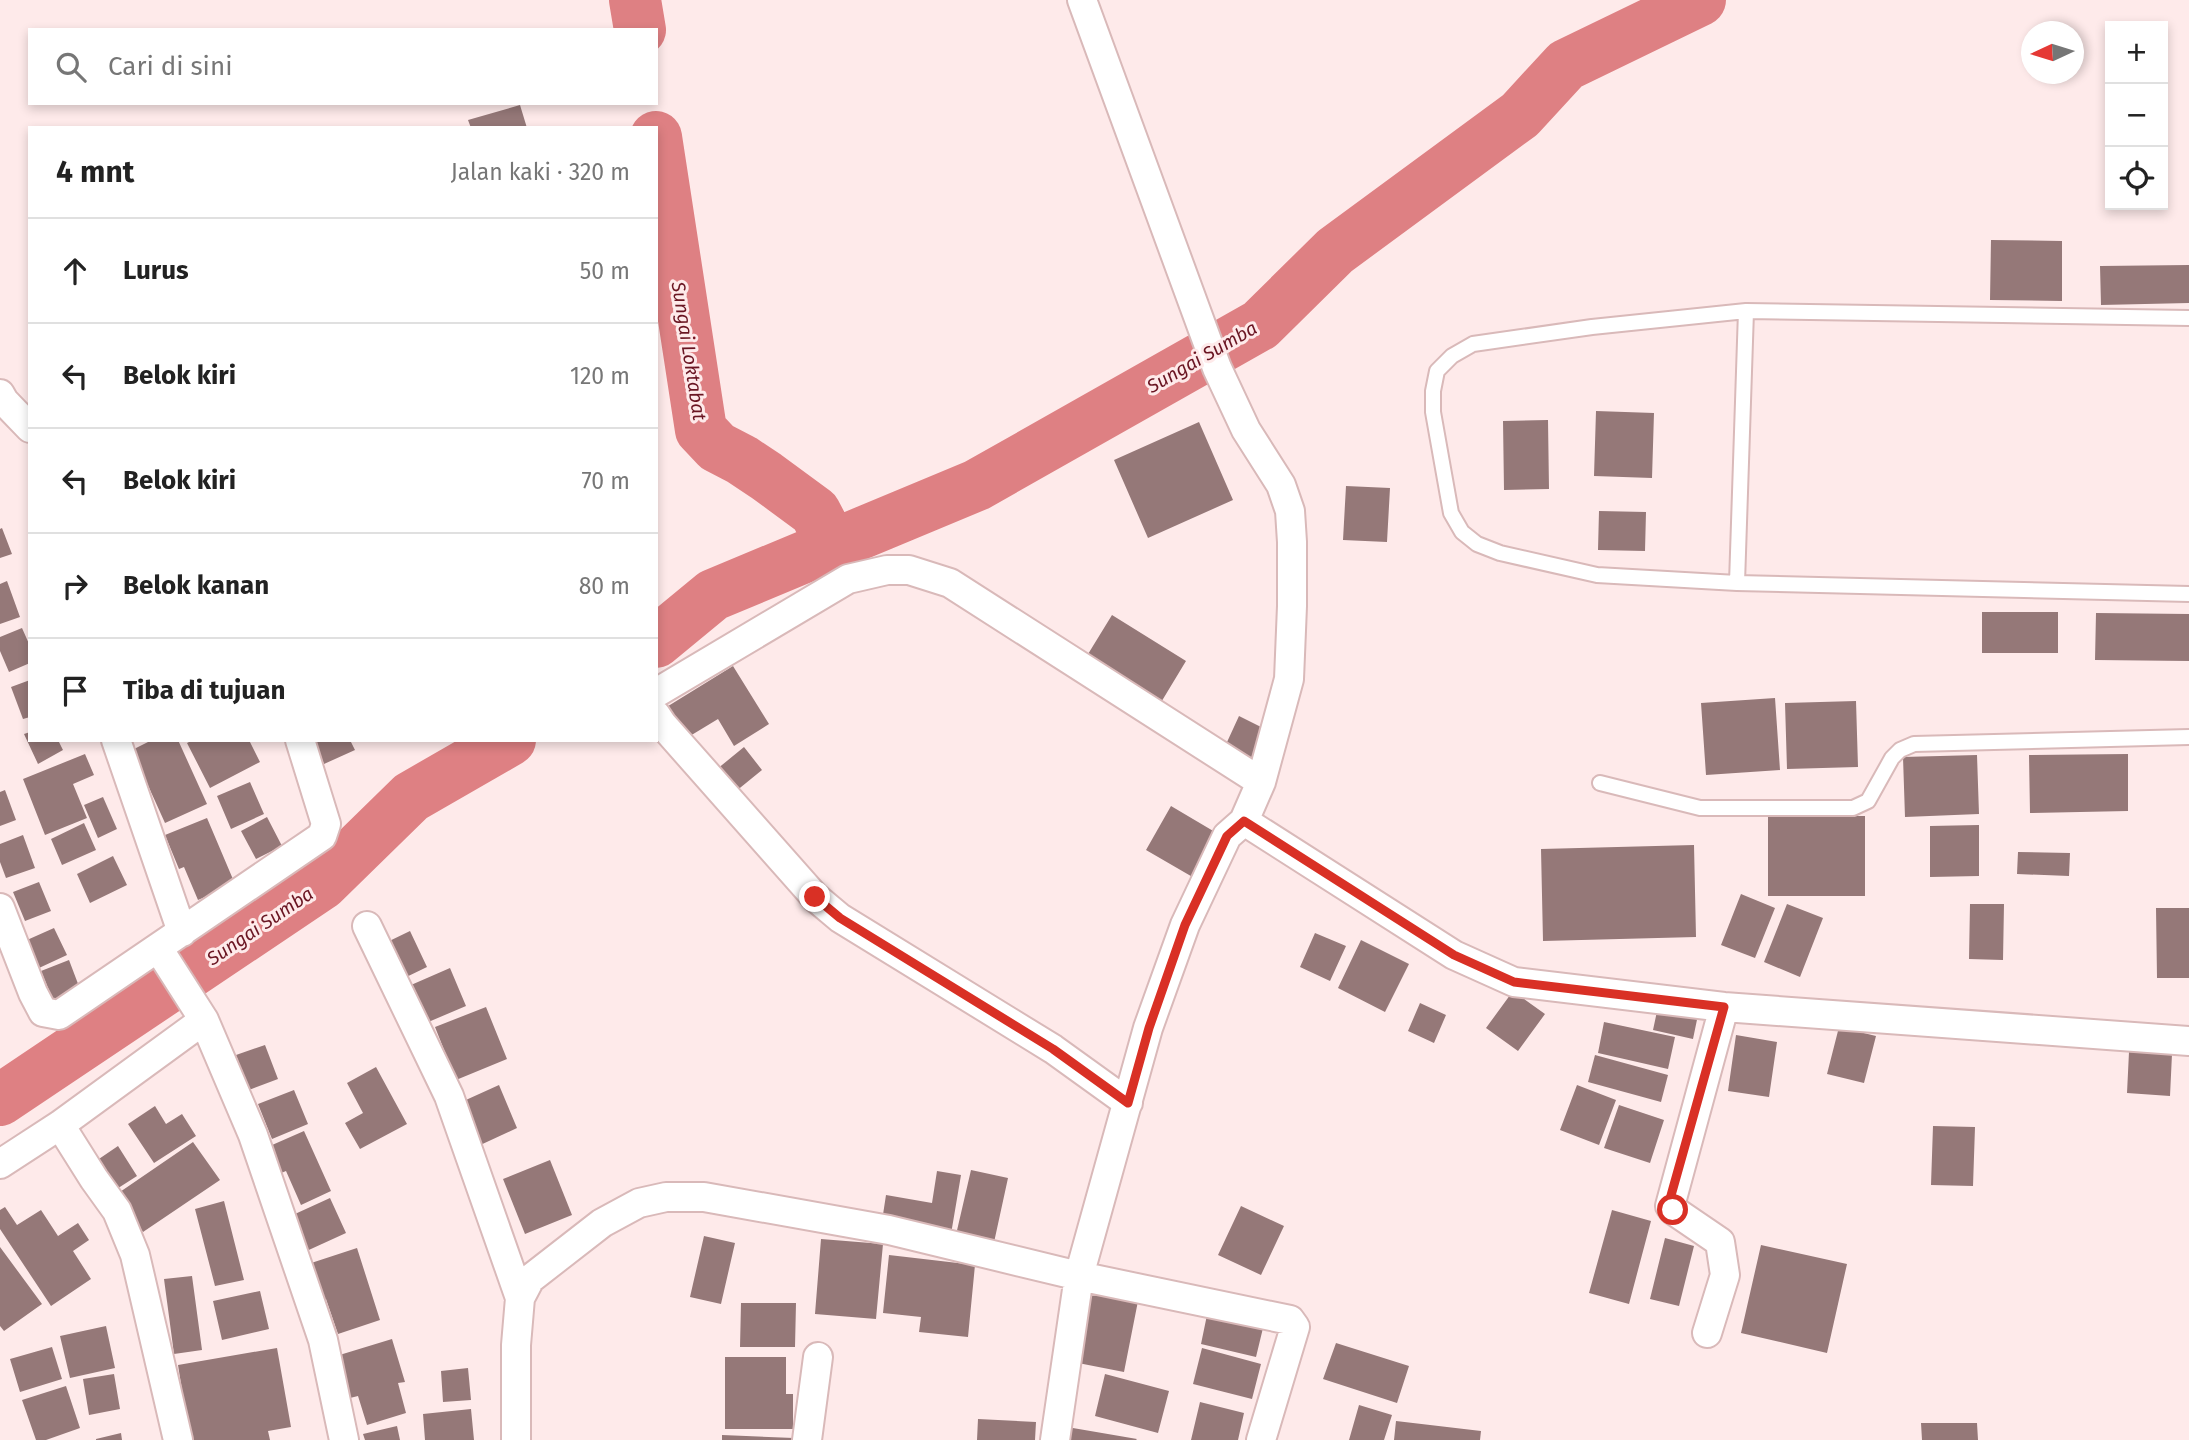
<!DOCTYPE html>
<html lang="id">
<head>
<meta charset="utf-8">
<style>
  body { margin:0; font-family:"Fira Sans",sans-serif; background:#f6f6f6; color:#222 }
  .controls { position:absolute; right:21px; top:21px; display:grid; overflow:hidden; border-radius:0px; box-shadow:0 4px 10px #0003 }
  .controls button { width:63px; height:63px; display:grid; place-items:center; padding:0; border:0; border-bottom:2px solid #e0e0e0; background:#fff; color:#222; font:35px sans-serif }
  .compass { position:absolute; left:2021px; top:21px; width:63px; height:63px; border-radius:50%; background:#fff; box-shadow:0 4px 10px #0003; rotate:266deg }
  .stop { position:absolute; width:21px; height:21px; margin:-16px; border:5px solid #d93025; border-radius:50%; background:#fff }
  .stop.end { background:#d93025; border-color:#fff; box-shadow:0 2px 7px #0008 }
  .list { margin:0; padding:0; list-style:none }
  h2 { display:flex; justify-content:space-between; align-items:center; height:91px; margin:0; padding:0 28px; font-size:30px }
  h2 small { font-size:23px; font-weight:400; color:#767676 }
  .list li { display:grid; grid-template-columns:46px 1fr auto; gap:21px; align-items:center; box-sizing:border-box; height:105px; padding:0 28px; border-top:2px solid #e0e0e0 }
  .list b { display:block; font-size:26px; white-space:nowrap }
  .list em { font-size:23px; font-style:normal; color:#767676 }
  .icon { flex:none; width:38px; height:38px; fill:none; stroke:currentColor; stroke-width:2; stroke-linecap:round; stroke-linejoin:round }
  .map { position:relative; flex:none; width:2189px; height:1440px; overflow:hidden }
  .search { position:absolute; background:#fff; box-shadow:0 4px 10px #0003; left:28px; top:28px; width:630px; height:77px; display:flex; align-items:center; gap:18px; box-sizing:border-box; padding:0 24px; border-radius:0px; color:#767676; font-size:26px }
  .panel { position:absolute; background:#fff; box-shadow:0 4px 10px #0003; left:28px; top:126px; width:630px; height:616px; border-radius:0px }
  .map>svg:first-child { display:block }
</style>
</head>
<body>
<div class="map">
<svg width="2189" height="1440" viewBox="0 0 2189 1440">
  <rect width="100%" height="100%" fill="#feeaea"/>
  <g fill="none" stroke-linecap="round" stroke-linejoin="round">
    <path stroke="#de8083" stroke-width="52" d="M635,0L640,30
      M656,137L701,430L717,447L742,460L766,476L815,512L826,533L830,547
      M656,642L713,595L977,485L1260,325L1335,251L1520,115L1566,65L1700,0
      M0,1100L322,884L411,797L510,740"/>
  </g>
  <path fill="#957878" d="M520,105L527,128H471L468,120Z
    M1991,240L2062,241V301L1990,300Z
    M2189,265V303L2101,305L2100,266Z
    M1596,411L1654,413L1652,478L1594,476Z
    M1548,420L1549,489L1504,490L1503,421Z
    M1199,422L1233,500L1148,538L1114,460Z
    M1346,486L1390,488L1387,542L1343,540Z
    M1599,511L1646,512L1645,551L1598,550Z
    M2,528L12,554L0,558V529Z
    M7,581L20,617L0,624V584Z
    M1982,612H2058V653H1982Z
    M2096,613L2189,614V661L2095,660Z
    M1112,615L1186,661L1160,704L1085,659Z
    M22,628L30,646V663L9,672L0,651V637Z
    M733,666L769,724L734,746L718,719L685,739L665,708Z
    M30,680V717L23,719L11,687Z
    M1775,698L1780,770L1706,775L1701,703Z
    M1856,701L1858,767L1787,769L1785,703Z
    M1239,716L1273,733L1256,769L1222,753Z
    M30,732V740H58L63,750L38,764L24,734Z
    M152,740H178L207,804L165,823L132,750Z
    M193,740H249L260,762L210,788L187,743Z
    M314,740H350L355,750L324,764Z
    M744,747L762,770L730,796L711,774Z
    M85,754L94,775L73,784L87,818L45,835L23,779Z
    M2128,754V811L2030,813L2029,755Z
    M1977,755L1979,814L1905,817L1903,757Z
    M250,782L264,814L231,829L217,796Z
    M5,790L16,820L0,826V792Z
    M103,797L117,829L98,838L84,805Z
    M1171,806L1220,835L1196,879L1146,850Z
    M1768,816H1865V896H1768Z
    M267,817L282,846L256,859L241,831Z
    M207,818L235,884L198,900L184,867L179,869L165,835Z
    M84,823L96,850L62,865L51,839Z
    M1979,825V876L1930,877V826Z
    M23,835L35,868L6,878L0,862V844Z
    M1694,845L1696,937L1543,941L1541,849Z
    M2018,852L2070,853L2069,876L2017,874Z
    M113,856L127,885L90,903L77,874Z
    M39,882L51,911L25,921L13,892Z
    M1741,894L1775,908L1755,958L1721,945Z
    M1787,904L1823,918L1800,977L1764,962Z
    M1970,904H2004L2003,960L1969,959Z
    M2156,908H2189V978H2157Z
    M54,928L67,955L39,968L27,940Z
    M410,931L427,967L396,982L379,946Z
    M1315,933L1346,946L1330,981L1300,967Z
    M1361,940L1409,964L1385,1012L1338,988Z
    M69,960L80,989L53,1000L41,971Z
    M450,968L466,1006L426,1023L411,985Z
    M1513,991L1545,1014L1518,1051L1486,1028Z
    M1659,1002L1699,1010L1693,1039L1653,1030Z
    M1420,1003L1446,1015L1434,1043L1408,1031Z
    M486,1007L507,1059L456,1080L435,1027Z
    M1604,1022L1675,1037L1668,1069L1598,1053Z
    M1839,1027L1876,1036L1864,1083L1827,1074Z
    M1736,1035L1777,1042L1769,1097L1728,1091Z
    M265,1045L278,1079L249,1090L236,1055Z
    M2129,1052L2172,1054L2170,1096L2127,1093Z
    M1595,1055L1668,1075L1661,1102L1588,1082Z
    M376,1067L407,1124L360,1149L345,1123L363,1113L347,1083Z
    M499,1085L517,1128L476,1147L457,1104Z
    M1577,1085L1616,1100L1599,1145L1560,1130Z
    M294,1090L308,1124L272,1139L258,1104Z
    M1619,1105L1664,1120L1650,1163L1604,1148Z
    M155,1106L166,1124L182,1114L196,1136L154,1163L128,1124Z
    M1933,1126L1975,1127L1973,1186L1931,1185Z
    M304,1131L331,1191L301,1205L286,1171L274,1176L263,1149Z
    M193,1142L220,1180L143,1232L117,1194Z
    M118,1146L137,1176L112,1192L93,1163Z
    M550,1160L572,1215L525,1234L503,1179Z
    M971,1170L1008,1178L993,1247L955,1239Z
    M937,1171L961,1175L951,1234L882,1221L886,1195L932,1203Z
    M330,1198L346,1233L300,1254L284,1219Z
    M224,1201L244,1280L215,1286L195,1209Z
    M1241,1206L1284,1226L1261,1275L1218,1255Z
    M5,1207L17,1225L41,1210L58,1236L78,1223L89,1240L73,1251L91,1279L51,1306L0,1229V1210Z
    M1612,1210L1651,1221L1629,1304L1589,1293Z
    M704,1236L735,1243L721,1304L690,1297Z
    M1665,1238L1694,1246L1679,1306L1650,1299Z
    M821,1239L883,1244L876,1319L815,1314Z
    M1761,1245L1847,1264L1827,1353L1741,1333Z
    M0,1247L42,1304L4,1331L0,1326Z
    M357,1248L380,1320L338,1334L326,1299L312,1304L299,1267Z
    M889,1255L975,1265L968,1337L919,1332L921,1317L883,1313Z
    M192,1276L202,1350L174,1354L164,1279Z
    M260,1291L269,1329L222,1340L213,1301Z
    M1086,1291L1138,1301L1124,1372L1073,1362Z
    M741,1303H796L795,1347H740Z
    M1207,1315L1263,1328L1256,1357L1201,1344Z
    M106,1326L115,1368L70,1378L60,1336Z
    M392,1339L405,1382L398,1383L406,1413L367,1425L358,1396L346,1399L333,1357Z
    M1336,1343L1409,1366L1397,1403L1323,1379Z
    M52,1347L62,1379L20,1392L10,1359Z
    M277,1348L291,1427L268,1431L270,1440H190L178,1365Z
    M1202,1348L1261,1364L1252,1399L1193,1384Z
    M725,1357H786V1394H793V1429H725Z
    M468,1368L471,1400L443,1402L441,1371Z
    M114,1374L120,1409L89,1415L83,1379Z
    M1105,1374L1169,1391L1158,1433L1095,1416Z
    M66,1386L80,1428L46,1440H36L22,1400Z
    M1200,1402L1244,1413L1238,1440H1191Z
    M1359,1405L1392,1415L1384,1440H1349Z
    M471,1409L474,1440H425L423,1414Z
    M978,1419L1036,1422L1035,1440H977Z
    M1396,1421L1481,1431L1480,1440H1394Z
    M1921,1423H1977L1978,1440H1922Z
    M397,1426L400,1440H365L363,1434Z
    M1067,1427L1137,1439L1136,1440H1065Z
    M121,1433L122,1440H96V1439Z
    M722,1435L794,1438V1440H722Z"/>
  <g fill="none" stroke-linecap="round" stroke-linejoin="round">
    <defs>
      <path id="lane" d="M2189,318L1746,311L1737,583L2189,594
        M1737,583L1597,575L1500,553L1477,544L1462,532L1451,513L1433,412V391L1437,371L1452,356L1473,344L1592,327L1746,311
        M1600,783L1700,808H1853L1868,801L1892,758L1900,750L1914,744L2189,737"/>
      <path id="street" d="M0,394L4,401L30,428
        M656,693L848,579L887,570H909L950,583L1261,782
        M656,715L662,724L815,897L840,918L1053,1049L1128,1103
        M116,740L182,932
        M1244,821L1454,955L1514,982L1724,1007L2189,1041
        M0,908L33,993L43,1012L59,1015L322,836L326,824L300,740
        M367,926L449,1096L520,1298
        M158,948L204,1020L253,1135L323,1340L344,1440
        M60,1125L94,1179L117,1211L135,1255L178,1440
        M0,1164L60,1125L204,1020
        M1707,1333L1725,1275L1720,1242L1673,1210L1670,1206L1724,1007
        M516,1440V1345L520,1298L530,1279L602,1223L639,1203L666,1197H704L889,1230L1079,1276L1290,1320L1295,1327L1261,1440
        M807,1440L818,1357
        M1055,1440L1079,1276L1148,1028L1185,925L1227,836L1244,821L1261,782L1289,679L1292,606V542L1290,511L1281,485L1246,430L1217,368L1082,0"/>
    </defs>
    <use href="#lane" stroke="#d9b9b9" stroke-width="18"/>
    <use href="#street" stroke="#d9b9b9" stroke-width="32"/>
    <use href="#lane" stroke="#fff" stroke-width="14"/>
    <use href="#street" stroke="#fff" stroke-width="28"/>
  </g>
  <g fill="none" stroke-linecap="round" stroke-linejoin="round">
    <path stroke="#d93025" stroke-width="9" d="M815,897L840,918L1053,1049L1128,1103L1149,1028L1185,925L1227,836L1244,821L1454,955L1514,982L1724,1007L1670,1199V1206L1673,1210"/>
  </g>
  <g text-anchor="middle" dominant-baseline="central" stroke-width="6" stroke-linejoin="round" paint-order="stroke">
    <g font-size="19" font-style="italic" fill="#6a1522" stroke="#feeaea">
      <text transform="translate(689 351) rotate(81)">Sungai Loktabat</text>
      <text transform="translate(1202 357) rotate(-30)">Sungai Sumba</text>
      <text transform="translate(260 926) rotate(-34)">Sungai Sumba</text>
    </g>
  </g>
</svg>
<div class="controls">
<button>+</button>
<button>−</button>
<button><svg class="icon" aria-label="locate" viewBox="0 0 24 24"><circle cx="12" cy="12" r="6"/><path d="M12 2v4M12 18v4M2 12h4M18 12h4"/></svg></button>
</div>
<svg class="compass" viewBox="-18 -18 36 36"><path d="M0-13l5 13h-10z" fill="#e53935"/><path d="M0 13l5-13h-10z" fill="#767676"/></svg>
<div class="stop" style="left:1673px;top:1210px"></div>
<div class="stop end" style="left:815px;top:897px"></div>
<div class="search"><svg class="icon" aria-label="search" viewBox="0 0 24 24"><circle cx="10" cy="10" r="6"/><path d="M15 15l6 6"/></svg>Cari di sini</div>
<section class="panel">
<h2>4 mnt<small>Jalan kaki · 320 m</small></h2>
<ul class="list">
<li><svg class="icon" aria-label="ahead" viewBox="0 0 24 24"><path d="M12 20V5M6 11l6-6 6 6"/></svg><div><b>Lurus</b></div><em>50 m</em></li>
<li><svg class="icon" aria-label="left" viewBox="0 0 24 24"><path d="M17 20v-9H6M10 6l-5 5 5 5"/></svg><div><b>Belok kiri</b></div><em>120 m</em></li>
<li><svg class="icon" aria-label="left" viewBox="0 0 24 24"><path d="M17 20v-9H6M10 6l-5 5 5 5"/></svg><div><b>Belok kiri</b></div><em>70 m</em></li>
<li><svg class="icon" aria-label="right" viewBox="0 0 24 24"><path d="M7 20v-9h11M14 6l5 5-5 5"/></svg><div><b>Belok kanan</b></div><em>80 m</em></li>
<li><svg class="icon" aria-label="arrive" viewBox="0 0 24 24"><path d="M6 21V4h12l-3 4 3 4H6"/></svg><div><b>Tiba di tujuan</b></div></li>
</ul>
</section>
</div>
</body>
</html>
